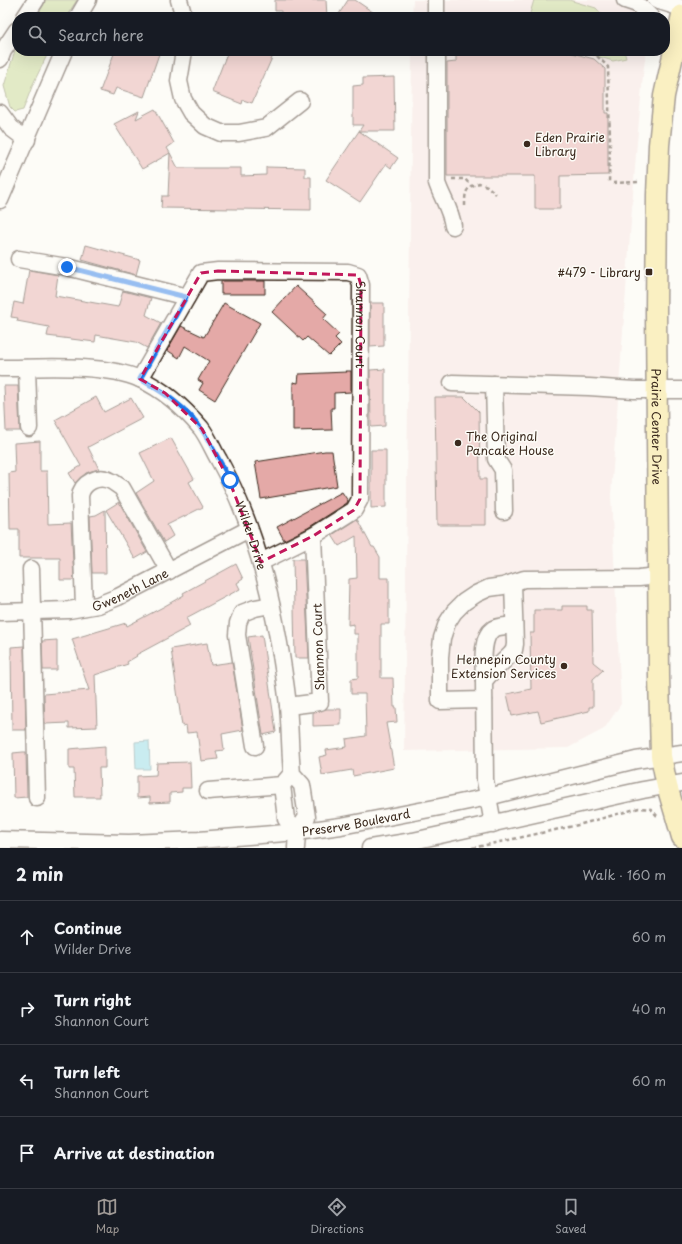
<!DOCTYPE html>
<html lang="en">
<head>
<meta charset="utf-8">
<style>
  body { margin:0; font-family:"Playpen Sans",sans-serif; background:#242831; color:#f1f3f6 }
  .stop { position:absolute; width:12px; height:12px; margin:-9px; border:3px solid #1a73e8; border-radius:50%; background:#fff }
  .stop.end { background:#1a73e8; border-color:#fff; box-shadow:0 1px 4px #0008 }
  .list { margin:0; padding:0; list-style:none }
  h2 { display:flex; justify-content:space-between; align-items:center; height:52px; margin:0; padding:0 16px; font-size:17px }
  h2 small { font-size:13px; font-weight:400; color:#9ea1a6 }
  .list li { display:grid; grid-template-columns:26px 1fr auto; gap:12px; align-items:center; box-sizing:border-box; height:72px; padding:0 16px; border-top:1px solid #363941 }
  .list b { display:block; font-size:15px; white-space:nowrap }
  .list p { margin:0; font-size:13px; white-space:nowrap; color:#9ea1a6 }
  .list em { font-size:13px; font-style:normal; color:#9ea1a6 }
  .icon { flex:none; width:22px; height:22px; fill:none; stroke:currentColor; stroke-width:2; stroke-linecap:round; stroke-linejoin:round }
  .map { position:relative; flex:none; width:682px; height:848px; overflow:hidden }
  .search { position:absolute; background:#171b24; box-shadow:0 4px 16px #0002; left:12px; right:12px; top:12px; height:44px; display:flex; align-items:center; gap:10px; box-sizing:border-box; padding:0 14px; border-radius:16px; color:#9ea1a6; font-size:15px }
  .sheet { height:340px; background:#171b24 }
  nav { display:flex; justify-content:space-around; align-items:center; box-sizing:border-box; height:56px; border-top:1px solid #363941; background:#171b24; font-size:11px; color:#9ea1a6 }
  nav a { display:grid; justify-items:center; gap:2px }
  nav .on { color:#9f9995 }
  .map>svg:first-child { display:block }
</style>
</head>
<body>
<div class="map">
<svg width="682" height="848" viewBox="0 0 682 848">
  <rect width="100%" height="100%" fill="#fdfcf7"/>
  <filter id="ink" filterUnits="userSpaceOnUse"><feTurbulence type="fractalNoise" baseFrequency=".025" numOctaves="2"/><feDisplacementMap in="SourceGraphic" scale="8" xChannelSelector="R" yChannelSelector="G"/><feConvolveMatrix kernelMatrix="1 2 1 2 8 2 1 2 1" color-interpolation-filters="sRGB"/></filter>
  <g filter="url(#ink)">
    <path fill="#f6e3df" d="M413,0H653L651,17H412Z
      M412,51H646L643,75L636,154L611,495L621,704L604,729L568,748L404,751Z"/>
    <path fill="#c2d68b" stroke="#7e8054" d="M44,0H77L66,17H34Z
      M534,0H569L596,8L604,17H529Z
      M17,44V51H49L33,84L23,110L15,112L10,107L4,86Z
      M580,51H624L626,58L613,61Z"/>
    <path fill="#8bdae7" stroke="#6b9497" d="M149,741L150,769H136L135,742Z"/>
    <path fill="#e4a9a7" stroke="#3b2a1e" d="M275,0H326L327,17H281V11H275Z
      M348,0H355L380,17H337Z
      M115,51H150L159,54L144,97L116,88L113,95L100,91Z
      M229,51H275L252,103L243,100L242,104L212,92L226,56Z
      M456,51H565L594,59L605,69V113H608V175L560,176V209H535V176H447V63L456,62Z
      M394,77L395,131H359L363,125H353V86L363,85V78Z
      M155,109L174,143L167,148L170,153L142,169L114,124L139,111L136,119Z
      M359,131L398,158L391,168L386,164L360,202L326,180Z
      M170,153L178,168H241V176L266,175V167L305,168V177H311V210L161,208L162,196H168Z
      M86,245L140,260L136,275L82,260Z
      M29,270L58,275L55,296L118,307L123,291L151,298L146,315L161,323L147,348L136,342L96,335L95,342L47,336L49,327L17,321L18,318L11,317L14,302L23,304Z
      M221,281H265V294H221Z
      M296,286L327,314L323,319L339,334L335,338L341,344L329,356L307,337L303,341L272,312Z
      M224,303L260,323L215,400L199,390L203,383L198,380L209,361L185,346L179,358L167,350L181,326L204,337Z
      M370,303H384V346L370,347Z
      M385,369V426L371,427L370,370Z
      M346,371H351V392L334,393V408H331L332,430L293,431V382L298,383L299,374L347,372Z
      M4,386H18L20,431H6Z
      M96,397L104,412L131,398L143,418L88,447L99,469L86,473L75,483L69,473L81,466L55,420Z
      M435,397H464L479,412L480,479H486V525H437Z
      M171,438L194,479L189,482L203,507L167,525L173,536L164,542L136,493L154,481L140,453Z
      M40,441V471H47L48,524L71,523L74,580H60V558H19V529H10L9,473L15,472L14,443Z
      M371,450H386V507L371,508Z
      M325,451H332L337,486L261,499L255,462Z
      M342,492L348,501L347,503L308,528L284,540L277,527Z
      M119,502L147,552L135,559L106,510Z
      M105,510L106,573H92L90,516L96,515Z
      M357,519L372,547H374L380,557V578H389V624H381V678H393L394,707H396L397,722L386,723L394,768L353,776L352,770L322,775L319,757L327,755L326,750L347,747L346,739L366,736L365,694H351V679L358,678V634H354V624L348,625L349,579L357,578L356,536L339,546L332,535Z
      M293,559H304L309,658H295Z
      M236,564L243,579L237,583L240,589L186,618L190,626L136,655L137,656L127,662L128,664L95,675L97,727L69,728V723L45,724L44,694L89,690L72,639L126,623L127,626L163,607L184,595L183,593Z
      M562,606H587V610H592L593,662L603,670L593,679V707H589V711L541,722L538,711L512,716L507,694L531,689L530,633H534V610H562Z
      M262,635L276,732L263,735L248,637Z
      M57,640V670H43L42,641Z
      M207,643L211,665L232,662L243,730L222,734L224,750L216,751L218,759L201,761L197,732L187,733L186,725L182,726L171,649Z
      M24,646L26,730H12L11,647Z
      M326,709H341V725L313,726V712Z
      M105,746V768H99L100,797H75L74,769H69V749Z
      M23,752H26L27,797L14,798L13,753Z
      M190,762L191,788H182V792L170,793V802L150,803V797L137,798V776L156,775L157,763Z"/>
    <g fill="none" stroke-linecap="round" stroke-linejoin="round">
      <defs>
        <g id="minor">
          <path d="M179,0L184,17"/>
          <path d="M436,0V17"/>
          <path d="M625,0L637,4L651,17"/>
          <path d="M656,0L682,8"/>
          <path d="M25,17L36,0"/>
          <path d="M78,17L88,0"/>
          <path d="M184,51L179,81L183,99L191,113L205,126L221,133H239L266,128L300,101"/>
          <path d="M437,51V183C442,198 451,210 453,226"/>
          <path d="M0,59L3,51L17,30"/>
          <path d="M0,113L11,128L27,140"/>
          <path d="M0,200L64,51"/>
          <path d="M19,259L67,267L187,297"/>
          <path id="s1" d="M0,368C41,368 103,363 140,379C164,390 184,408 201,428C208,437 213,450 219,460C260,534 278,621 288,705C290,728 290,751 292,774L302,785L307,817L297,832L296,848"/>
          <path d="M27,368L29,428"/>
          <path id="s2" d="M140,379L201,273L218,271L348,272L358,275L361,285L360,499L354,510L313,536L261,562"/>
          <path d="M452,383L589,387L634,390H682"/>
          <path d="M494,384L496,459L503,470L504,511"/>
          <path d="M31,569L37,798"/>
          <path d="M84,607L80,496C82,483 98,474 111,481C114,482 118,486 122,488L169,571"/>
          <path id="s3" d="M0,612L69,610L98,605L118,597L249,529"/>
          <path d="M484,681C484,667 480,638 493,629C498,626 508,626 514,625"/>
          <path d="M484,700L440,701V657L442,638L447,623L454,612L464,602L476,594L489,588L503,586L524,579L639,578L658,576"/>
          <path d="M288,706L320,702L313,536"/>
          <path d="M255,746L237,635L238,623L242,613L255,608L271,605"/>
          <path d="M289,777L282,785L286,819L297,832"/>
          <path d="M208,791L282,785"/>
          <path d="M493,824L485,780L484,681L488,676L511,654L514,650L515,644L513,583"/>
          <path id="s4" d="M0,840L129,843L199,840L297,832L341,826L440,807L488,797L636,760L682,753"/>
          <path d="M370,848L413,841L643,790L682,783"/>
        </g>
        <g id="major">
          <path id="s5" d="M682,15L664,96L659,145L657,195L656,311L659,677L661,756L667,786L682,837"/>
        </g>
      </defs>
      <use href="#minor" stroke="#3b2a1e" stroke-width="19"/>
      <use href="#major" stroke="#3b2a1e" stroke-width="23"/>
      <path stroke="#3b2a1e" stroke-width="2.5" stroke-dasharray="4 3" stroke-linecap="butt" d="M584,51L596,55L608,67L610,140L609,183
        M452,179H465L471,186
        M613,183L640,182
        M465,206C465,192 465,188 479,183L487,186L496,194
        M472,848L578,825L639,808L651,809L658,817"/>
      <use href="#minor" stroke="#fdfcf7" stroke-width="16"/>
      <use href="#major" stroke="#f6e381" stroke-width="20"/>
    </g>
  </g>
  <g fill="none" stroke-linecap="round" stroke-linejoin="round" filter="url(#ink)">
    <path stroke="#1a73e8" stroke-width="5" d="M67,267L186,297L140,379C163,392 188,408 202,430C212,446 221,463 230,480"/>
  </g>
  <path d="M0 0H682V848H0ZM218,271L358,275L361,285L360,499L354,510L313,536L261,562L229,480L202,429L165,393L140,379L201,273Z" fill="#fdfcf7" fill-opacity=".55" fill-rule="evenodd"/>
  <path fill="none" stroke="#c2185b" stroke-width="3" stroke-dasharray="8 5" stroke-linejoin="round" d="M218,271L358,275L361,285L360,499L354,510L313,536L261,562L229,480L202,429L165,393L140,379L201,273Z"/>
  <g fill="#3b2a1e" stroke="#fdfcf7" stroke-width="1.5">
    <circle cx="527" cy="144" r="4"/>
    <rect x="645" y="268" width="8" height="8" rx="2"/>
    <circle cx="458" cy="443" r="4"/>
    <circle cx="564" cy="666" r="4"/>
  </g>
  <g text-anchor="middle" dominant-baseline="central" stroke-width="3" stroke-linejoin="round" paint-order="stroke">
    <g font-size="12" fill="#3b2a1e" stroke="#fdfcf7" text-anchor="start">
      <text x="535" y="137">Eden Prairie<tspan x="535" dy="14">Library</tspan></text>
      <text x="641" y="272" text-anchor="end">#479 - Library</text>
      <text x="466" y="436">The Original<tspan x="466" dy="14">Pancake House</tspan></text>
      <text x="556" y="659" text-anchor="end">Hennepin County<tspan x="556" dy="14">Extension Services</tspan></text>
    </g>
    <g font-size="12" fill="#3b2a1e" stroke="#fdfcf7">
      <text stroke="none"><textPath href="#s2" startOffset="330">Shannon Court</textPath></text>
      <text stroke="none"><textPath href="#s5" startOffset="414">Prairie Center Drive</textPath></text>
      <text stroke="none"><textPath href="#s1" startOffset="339">Wilder Drive</textPath></text>
      <text stroke="none"><textPath href="#s3" startOffset="134">Gweneth Lane</textPath></text>
      <text transform="translate(318 647) rotate(-92)">Shannon Court</text>
      <text stroke="none"><textPath href="#s4" startOffset="357">Preserve Boulevard</textPath></text>
    </g>
  </g>
</svg>
<div class="stop" style="left:230px;top:480px"></div>
<div class="stop end" style="left:67px;top:267px"></div>
<div class="search"><svg class="icon" aria-label="search" viewBox="0 0 24 24"><circle cx="10" cy="10" r="6"/><path d="M15 15l6 6"/></svg>Search here</div>
</div>
<section class="sheet">
<h2>2 min<small>Walk · 160 m</small></h2>
<ul class="list">
<li><svg class="icon" aria-label="ahead" viewBox="0 0 24 24"><path d="M12 20V5M6 11l6-6 6 6"/></svg><div><b>Continue</b><p>Wilder Drive</p></div><em>60 m</em></li>
<li><svg class="icon" aria-label="right" viewBox="0 0 24 24"><path d="M7 20v-9h11M14 6l5 5-5 5"/></svg><div><b>Turn right</b><p>Shannon Court</p></div><em>40 m</em></li>
<li><svg class="icon" aria-label="left" viewBox="0 0 24 24"><path d="M17 20v-9H6M10 6l-5 5 5 5"/></svg><div><b>Turn left</b><p>Shannon Court</p></div><em>60 m</em></li>
<li><svg class="icon" aria-label="arrive" viewBox="0 0 24 24"><path d="M6 21V4h12l-3 4 3 4H6"/></svg><div><b>Arrive at destination</b></div></li>
</ul>
</section>
<nav>
<a class="on"><svg class="icon" aria-label="map" viewBox="0 0 24 24"><path d="M3 6l6-2 6 2 6-2v14l-6 2-6-2-6 2zM9 4v14M15 6v14"/></svg>Map</a>
<a><svg class="icon" aria-label="directions" viewBox="0 0 24 24"><path d="M12 3l9 9-9 9-9-9zM9 14v-3h6M13 9l2 2-2 2"/></svg>Directions</a>
<a><svg class="icon" aria-label="saved" viewBox="0 0 24 24"><path d="M7 4h10v16l-5-4-5 4z"/></svg>Saved</a>
</nav>
</body>
</html>
